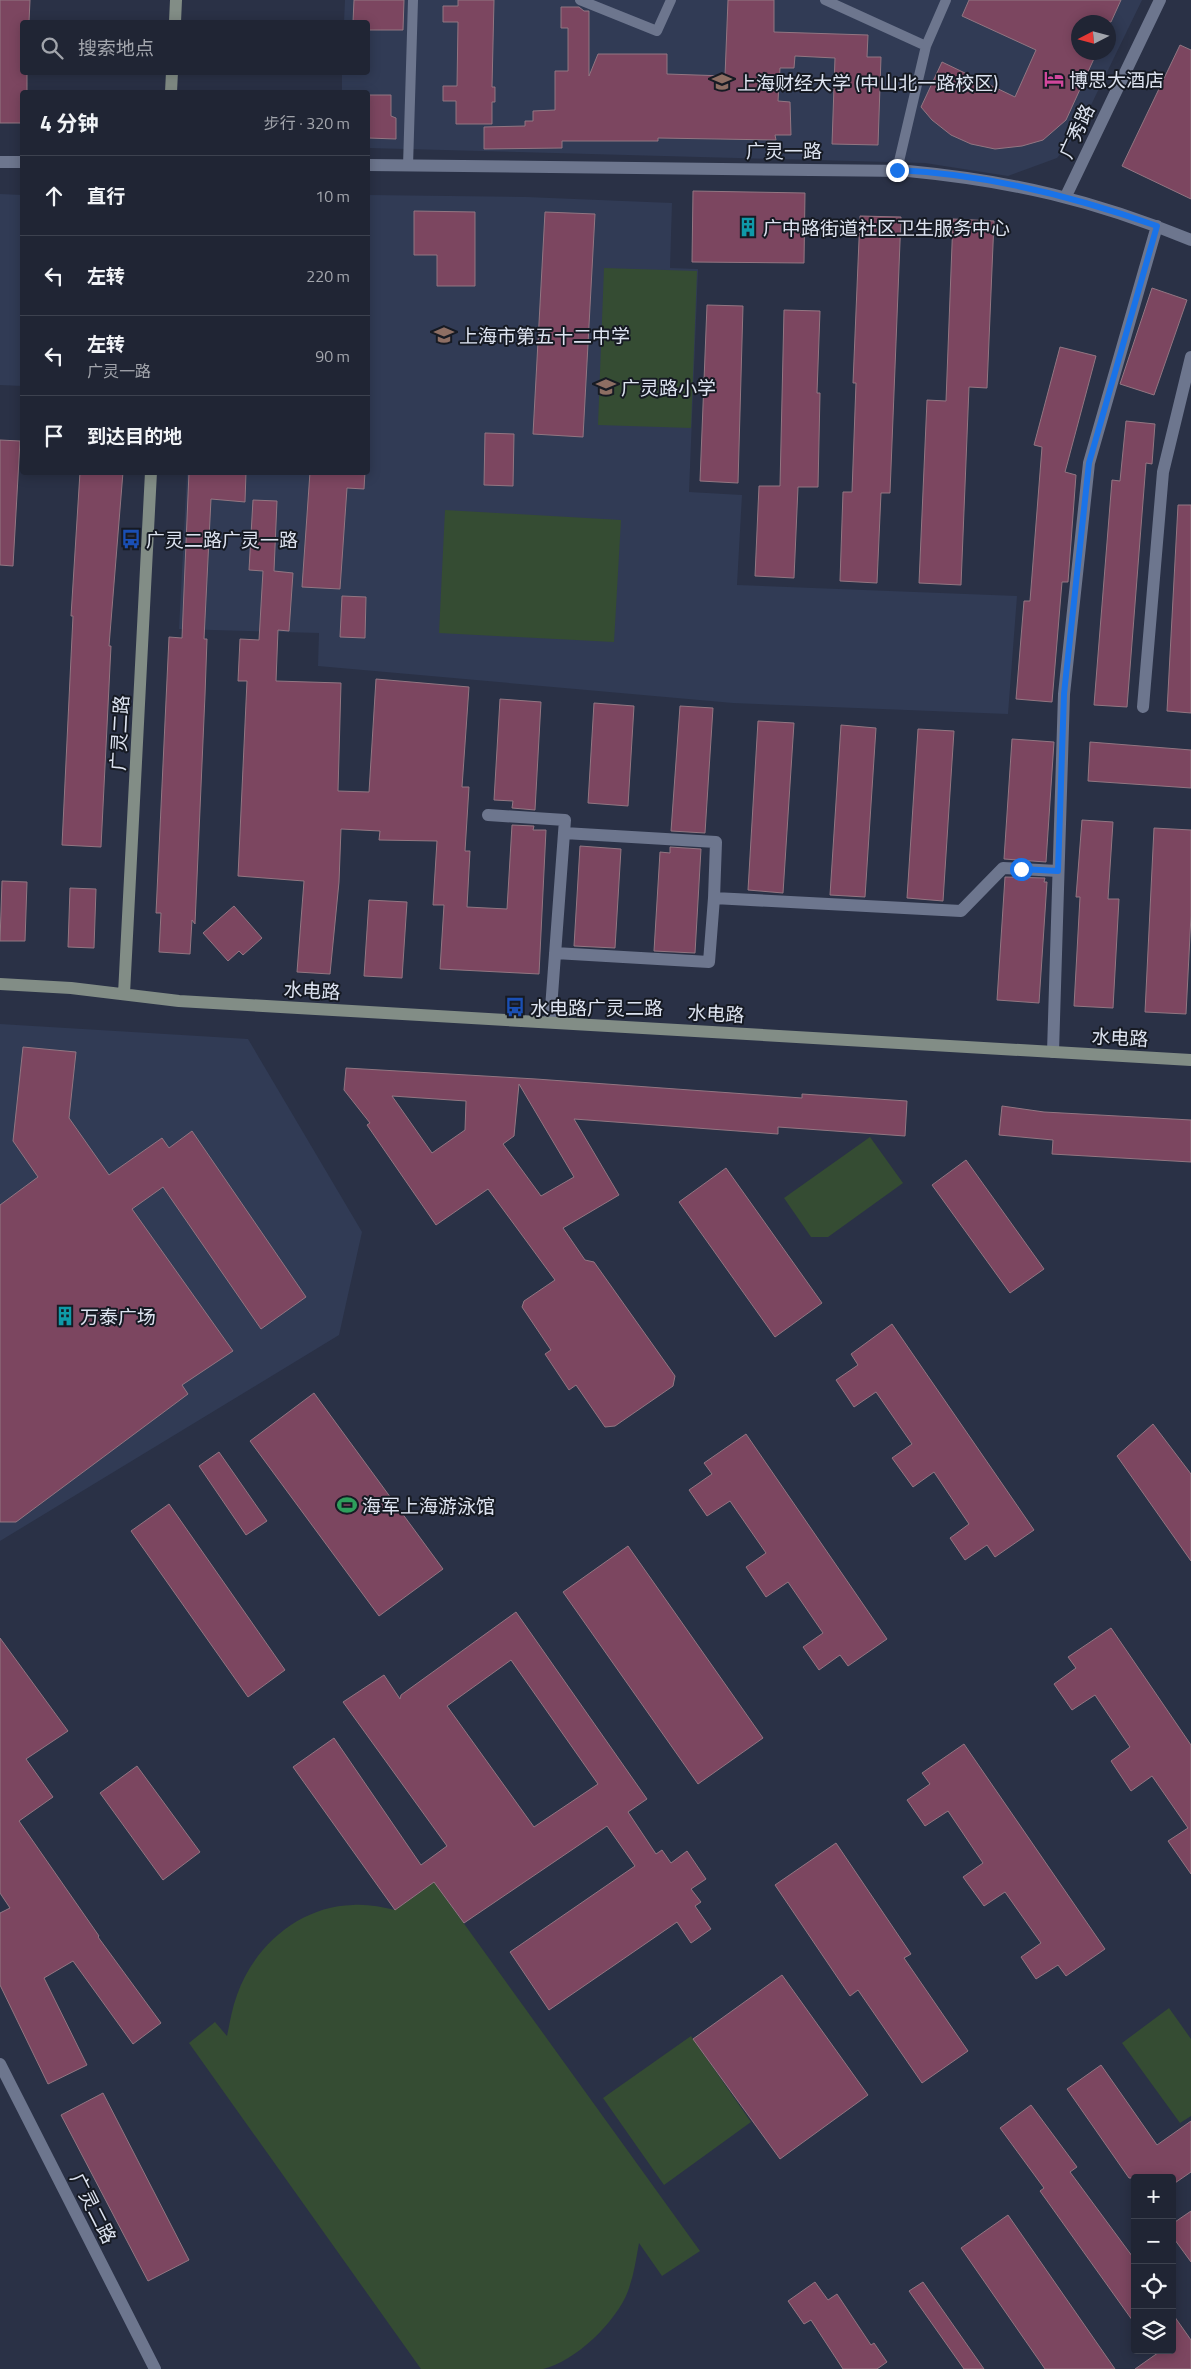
<!DOCTYPE html>
<html lang="zh">
<head>
<meta charset="utf-8">
<style>
  body { margin:0; font-family:"Titillium Web","Noto Sans SC",sans-serif; background:#2d3140; color:#f1f3f6 }
  .controls { position:absolute; right:15px; bottom:15px; display:grid; overflow:hidden; border-radius:5px; box-shadow:0 2px 12px #0003 }
  .controls button { width:45px; height:45px; display:grid; place-items:center; padding:0; border:0; border-bottom:1px solid #3d424f; background:#202534; color:#f1f3f6; font:25px sans-serif }
  .compass { position:absolute; left:1071px; top:15px; width:45px; height:45px; border-radius:50%; background:#202534; box-shadow:0 2px 12px #0003; rotate:264deg }
  .stop { position:absolute; width:15px; height:15px; margin:-11px; border:4px solid #1a73e8; border-radius:50%; background:#fff }
  .stop.end { background:#1a73e8; border-color:#fff; box-shadow:0 1px 5px #0008 }
  .list { margin:0; padding:0; list-style:none }
  h2 { display:flex; justify-content:space-between; align-items:center; height:65px; margin:0; padding:0 20px; font-size:21px }
  h2 small { font-size:16px; font-weight:400; color:#a2a5ac }
  .list li { display:grid; grid-template-columns:32px 1fr auto; gap:15px; align-items:center; box-sizing:border-box; height:80px; padding:0 20px; border-top:1px solid #3d424f }
  .list b { display:block; font-size:19px; white-space:nowrap }
  .list p { margin:0; font-size:16px; white-space:nowrap; color:#a2a5ac }
  .list em { font-size:16px; font-style:normal; color:#a2a5ac }
  .icon { flex:none; width:28px; height:28px; fill:none; stroke:currentColor; stroke-width:2; stroke-linecap:round; stroke-linejoin:round }
  .map { position:relative; flex:none; width:1191px; height:2369px; overflow:hidden }
  .search { position:absolute; background:#202534; box-shadow:0 2px 12px #0003; left:20px; top:20px; width:350px; height:55px; display:flex; align-items:center; gap:12px; box-sizing:border-box; padding:0 18px; border-radius:5px; color:#a2a5ac; font-size:19px }
  .panel { position:absolute; background:#202534; box-shadow:0 2px 12px #0003; left:20px; top:90px; width:350px; height:385px; border-radius:5px }
  .map>svg:first-child { display:block }
</style>
</head>
<body>
<div class="map">
<svg width="1191" height="2369" viewBox="0 0 1191 2369">
  <rect width="100%" height="100%" fill="#2a3146"/>
  <path fill="#313b55" fill-rule="evenodd" d="M345,0H1142L1077,134L1057,158L1008,176L925,163L368,148V92H342V73L368,72V22H344ZM1078,22H1108V52H1078Z
    M0,194L22,195V386L0,385Z
    M368,195L526,197L672,203L670,268L698,269L689,492L742,495L737,585L1017,596L1008,714L733,703L318,666L319,633L179,629L187,473L368,472Z
    M0,1024L248,1039L362,1232L339,1335L0,1541Z"/>
  <path fill="#354c33" d="M604,268L697,271L691,428L598,425Z
    M445,510L621,520L614,642L439,633Z
    M870,1137L903,1183L828,1237H811L784,1198Z
    M434,1882L700,2251L662,2276L639,2243C636,2259 634,2275 628,2291C617,2321 575,2362 543,2369C533,2369 520,2369 509,2369C480,2369 450,2369 421,2369L189,2043L215,2022L227,2036C230,2022 232,2008 237,1995C254,1946 300,1906 353,1905C367,1904 381,1907 395,1910Z
    M1169,2008L1191,2039V2116L1180,2123L1122,2043Z
    M691,2036L751,2122L664,2185L603,2098Z"/>
  <path fill="#7c4660" stroke="#927682" fill-rule="evenodd" d="M0,0H30L29,22H22V72H27V92H22V123H0Z
    M354,0H404L403,30H368V22H353Z
    M458,0H494L492,87H495V102H492V124H456V101H443V86H457L458,22H443V6H458Z
    M728,0H774V32L868,35L867,57H881L878,145L832,144L835,58L795,56L794,68H780L778,101L790,102L791,135H775L776,140L658,138V141H562V148L484,149V127L525,126V121H533V111L555,110V71H568V28H561V7H579L584,11H589V76L598,54H667V74L725,76Z
    M969,0H1121L1111,22H1078V52H1097L1066,120L1043,140L1022,146L995,149L971,144L951,135L932,120L921,107L942,62L1015,97L1036,50L962,16Z
    M1180,45L1191,50V199L1122,166Z
    M368,95H391V116L396,118V139L368,138Z
    M693,191L805,193L804,263L692,262Z
    M414,211L475,212V286H437V255H414Z
    M545,212L595,214L583,437L533,434Z
    M860,216L901,217L890,493H881L877,583L840,581L843,492H852L856,383H853Z
    M953,219L994,221L987,388L969,387L961,585L919,583L927,400L946,401Z
    M1152,288L1187,300L1154,395L1120,384Z
    M707,305L743,306L738,483L700,481Z
    M784,310L820,311L817,393H820L818,487H798L794,578L755,576L759,486H780Z
    M1060,347L1096,356L1065,472L1076,475L1069,569L1068,582H1062L1052,702L1016,699L1024,601H1030L1042,447L1034,445Z
    M1126,421L1155,424L1152,464L1146,463L1127,707L1094,705L1112,480L1120,481Z
    M485,433L514,434L513,486L484,485Z
    M0,440L20,441L13,566L0,565Z
    M80,472H123L109,646H111L101,847L62,845L73,616H71Z
    M189,472H246L245,502L211,499L204,639H207L205,695L195,924L192,920L190,954L159,952L161,913H156L169,637L182,638Z
    M310,472H365L364,489L347,488L340,589L302,587Z
    M253,500L277,501L274,571L293,573L289,631L278,630L276,681L341,683L338,791L369,792L376,679L469,687L462,787H469L465,851H470L467,907L507,909L512,825L534,826L533,830H546L539,974L440,969L444,905H433L437,841L379,840L380,831L341,829L339,882L330,974L297,972L304,881L238,876L247,681H238L240,639L259,640L263,571L249,570Z
    M1178,505H1191V713L1167,711Z
    M342,596L366,597L365,638L340,637Z
    M500,699L541,702L535,810L512,808L513,801L494,800Z
    M594,703L634,706L628,806L588,803Z
    M680,706L713,708L705,833L671,831Z
    M758,721L794,723L783,893L748,890Z
    M841,725L876,728L865,897L830,895Z
    M918,729L954,731L943,901L907,898Z
    M1012,739L1054,742L1046,862L1004,859Z
    M1090,742L1191,750V788L1088,781Z
    M1082,820L1113,822L1108,899H1119L1113,1008L1074,1006L1080,897H1076Z
    M1154,828L1191,830V915L1186,1014L1145,1012Z
    M580,846L621,849L615,948L574,946Z
    M670,847L701,849L695,953L654,951L660,852L670,853Z
    M1005,877L1045,878L1044,882H1047L1039,1003L997,1000Z
    M2,881L27,882L25,941H0Z
    M70,888L96,889L94,948L68,947Z
    M369,900L407,902L402,978L364,976Z
    M234,906L262,938L243,955L239,951L228,961L203,933Z
    M23,1047L76,1052L69,1118L109,1175L162,1138L169,1148L192,1131L306,1297L261,1329L163,1187L132,1209L233,1351L182,1385L188,1394L16,1522H0V1205L38,1177L13,1141Z
    M346,1068L536,1079L802,1098V1094L907,1101L905,1136L778,1127V1134L574,1119L619,1195L563,1228L585,1260L594,1262L675,1376L673,1386L615,1426L605,1427L576,1385L569,1390L545,1354L551,1350L522,1307L524,1301L555,1280L519,1231L488,1189L436,1225L367,1125L370,1123L344,1090ZM519,1084L574,1177L541,1196L503,1144L514,1136ZM392,1096L466,1101L465,1130L432,1153Z
    M1002,1106L1044,1112L1191,1120V1162L1052,1154L1053,1140L999,1135Z
    M966,1160L1044,1269L1010,1293L932,1185Z
    M726,1168L822,1303L775,1337L679,1202Z
    M892,1324L1034,1530L995,1557L987,1545L965,1560L950,1538L969,1524L934,1472L913,1487L892,1458L912,1444L876,1392L854,1407L836,1380L858,1365L851,1354Z
    M314,1393L443,1569L379,1616L250,1441Z
    M1153,1424L1191,1474V1561L1117,1456Z
    M746,1434L887,1639L848,1666L840,1655L819,1670L803,1647L823,1633L788,1582L766,1597L746,1567L766,1553L730,1501L707,1516L689,1490L712,1474L704,1463Z
    M219,1452L267,1521L246,1535L199,1466Z
    M169,1504L285,1670L248,1697L131,1531Z
    M628,1546L763,1738L698,1784L563,1592Z
    M516,1612L647,1799L628,1812L656,1854L662,1850L671,1863L687,1851L706,1879L691,1889L701,1902L695,1906L711,1929L691,1943L677,1922L549,2010L510,1952L635,1866L607,1826L464,1923L434,1882L395,1910L293,1767L334,1738L421,1865L447,1846L343,1702L384,1675L400,1699L401,1695ZM511,1660L598,1784L534,1827L447,1706Z
    M1111,1628L1191,1745V1874L1168,1841L1188,1828L1152,1776L1131,1791L1111,1761L1130,1747L1095,1695L1072,1710L1054,1684L1076,1668L1068,1657Z
    M0,1638L68,1731L26,1759L53,1797L19,1821L99,1936L98,1937L161,2023L133,2044L73,1961L44,1978L87,2065L48,2084L0,1985V1913L10,1908L0,1893Z
    M964,1744L1105,1949L1066,1976L1058,1965L1036,1979L1021,1957L1041,1943L1005,1892L984,1906L963,1877L983,1863L948,1811L925,1826L907,1800L930,1784L922,1773Z
    M137,1766L200,1852L163,1880L100,1793Z
    M836,1843L911,1954L904,1958L968,2051L922,2083L858,1990L850,1996L775,1885Z
    M782,1975L868,2095L780,2159L693,2039Z
    M1101,2065L1157,2145L1191,2121V2172L1172,2185V2178H1129L1067,2089Z
    M103,2093L189,2260L148,2281L61,2115Z
    M1031,2105L1077,2167L1070,2172L1135,2260V2324L1040,2191L1044,2188L1000,2128Z
    M1191,2211V2262L1172,2236V2224Z
    M1008,2215L1115,2369H1045L961,2248Z
    M815,2282L828,2300L837,2294L871,2345L874,2343L887,2362L877,2369H843L811,2320L804,2324L788,2301Z
    M923,2282L984,2369H964L909,2291Z
    M1172,2313L1191,2340V2369H1135L1162,2350H1172Z"/>
  <g fill="none" stroke-linecap="round" stroke-linejoin="round">
    <path stroke="#6d768e" stroke-width="10" d="M580,0L657,31L671,0
      M825,0L926,46L897,170
      M926,46L946,0
      M408,166L413,0"/>
    <path stroke="#6d768e" stroke-width="12" d="M0,162H22
      M368,165L908,171C1012,181 1094,200 1191,240
      M1066,196L1160,0
      M1143,707L1163,472L1191,357
      M488,815L565,820L564,833L716,842L714,898L961,911L1003,868L1058,871
      M555,953L709,962L714,898
      M550,1022L564,833
      M1053,1052L1064,694L1089,463L1157,226
      M0,2064L155,2369"/>
    <path stroke="#828d86" stroke-width="12" d="M175,22L176,0
      M171,92L172,72
      M0,984L71,988L179,1001L1191,1060
      M124,994L151,472"/>
  </g>
  <g fill="none" stroke-linecap="round" stroke-linejoin="round">
    <path stroke="#1a73e8" stroke-width="6" d="M897,170C987,174 1073,196 1157,226L1089,463L1064,694L1058,871L1021,869"/>
  </g>
  <defs>
    <symbol id="hotel-bare" viewBox="-9 -9 18 18"><path d="M-6-4.5h1.5V1H6V5H4.5V3h-9V5H-6ZM-4 0a1.8 1.8 0 1 1 3.6 0ZM.5 0V-2.5h3Q6-2.5 6 0Z" fill="#d1479c" stroke="#161a23" stroke-width="2.5" paint-order="stroke"/></symbol>
    <symbol id="university-bare" viewBox="-9 -9 18 18"><path d="M0-5L7-2L0 1L-7-2ZM-4 1L0 2.5L4 1V4Q0 6-4 4Z" fill="#8d6e63" stroke="#161a23" stroke-width="2.5" paint-order="stroke"/></symbol>
    <symbol id="building-bare" viewBox="-9 -9 18 18"><path d="M-4-6H4V6H1V3H-1V6H-4ZM-2.5-4.3h1.7v1.8h-1.7ZM.8-4.3h1.7v1.8H.8ZM-2.5-1h1.7V.8h-1.7ZM.8-1h1.7V.8H.8Z" fill="#0f9aa8" stroke="#161a23" stroke-width="2.5" paint-order="stroke"/></symbol>
    <symbol id="school-bare" viewBox="-9 -9 18 18"><path d="M0-5L7-2L0 1L-7-2ZM-4 1L0 2.5L4 1V4Q0 6-4 4Z" fill="#8d6e63" stroke="#161a23" stroke-width="2.5" paint-order="stroke"/></symbol>
    <symbol id="bus-bare" viewBox="-9 -9 18 18"><path d="M-5-6H5V4H4V6H2V4H-2V6H-4V4H-5ZM-3.5-4V0h7V-4ZM-3.5 1.2v1.5H-2V1.2ZM2 1.2v1.5H3.5V1.2Z" fill="#1a4fb4" stroke="#161a23" stroke-width="2.5" paint-order="stroke"/></symbol>
    <symbol id="stadium-bare" viewBox="-9 -9 18 18"><path d="M0-5a6.5 5 0 1 0 0 10a6.5 5 0 1 0 0-10ZM-3.5-1.8h7v3.6h-7Z" fill="#2e9e5b" stroke="#161a23" stroke-width="2.5" paint-order="stroke"/></symbol>
  </defs>
  <g fill-rule="evenodd">
    <use href="#hotel-bare" x="1040" y="65" width="28" height="28"/>
    <use href="#university-bare" x="708" y="68" width="28" height="28"/>
    <use href="#building-bare" x="734" y="213" width="28" height="28"/>
    <use href="#school-bare" x="430" y="321" width="28" height="28"/>
    <use href="#school-bare" x="592" y="373" width="28" height="28"/>
    <use href="#bus-bare" x="117" y="525" width="28" height="28"/>
    <use href="#bus-bare" x="501" y="993" width="28" height="28"/>
    <use href="#building-bare" x="51" y="1302" width="28" height="28"/>
    <use href="#stadium-bare" x="333" y="1491" width="28" height="28"/>
  </g>
  <g text-anchor="middle" dominant-baseline="central" stroke-width="4" stroke-linejoin="round" paint-order="stroke">
    <g font-size="19" fill="#dde3f0" stroke="#161a23" text-anchor="start">
      <text x="1069" y="79">博思大酒店</text>
      <text x="737" y="82">上海财经大学 (中山北一路校区)</text>
      <text x="763" y="227">广中路街道社区卫生服务中心</text>
      <text x="459" y="335">上海市第五十二中学</text>
      <text x="621" y="387">广灵路小学</text>
      <text x="146" y="539">广灵二路广灵一路</text>
      <text x="530" y="1007">水电路广灵二路</text>
      <text x="80" y="1316">万泰广场</text>
      <text x="362" y="1505">海军上海游泳馆</text>
    </g>
    <g font-size="19" fill="#dde3f0" stroke="#161a23">
      <text transform="translate(1076 131) rotate(-65)">广秀路</text>
      <text x="784" y="150">广灵一路</text>
      <text transform="translate(119 733) rotate(-87)">广灵二路</text>
      <text transform="translate(312 990) rotate(3)">水电路</text>
      <text transform="translate(716 1013) rotate(3)">水电路</text>
      <text transform="translate(1120 1037) rotate(3)">水电路</text>
      <text transform="translate(94 2208) rotate(63)">广灵二路</text>
    </g>
  </g>
</svg>
<div class="controls">
<button>+</button>
<button>−</button>
<button><svg class="icon" aria-label="locate" viewBox="0 0 24 24"><circle cx="12" cy="12" r="6"/><path d="M12 2v4M12 18v4M2 12h4M18 12h4"/></svg></button>
<button><svg class="icon" aria-label="layers" viewBox="0 0 24 24"><path d="M12 4l9 5-9 5-9-5zM3 14l9 5 9-5"/></svg></button>
</div>
<svg class="compass" viewBox="-18 -18 36 36"><path d="M0-13l5 13h-10z" fill="#e53935"/><path d="M0 13l5-13h-10z" fill="#a2a5ac"/></svg>
<div class="stop" style="left:1021px;top:869px"></div>
<div class="stop end" style="left:897px;top:170px"></div>
<div class="search"><svg class="icon" aria-label="search" viewBox="0 0 24 24"><circle cx="10" cy="10" r="6"/><path d="M15 15l6 6"/></svg>搜索地点</div>
<section class="panel">
<h2>4 分钟<small>步行 · 320 m</small></h2>
<ul class="list">
<li><svg class="icon" aria-label="ahead" viewBox="0 0 24 24"><path d="M12 20V5M6 11l6-6 6 6"/></svg><div><b>直行</b></div><em>10 m</em></li>
<li><svg class="icon" aria-label="left" viewBox="0 0 24 24"><path d="M17 20v-9H6M10 6l-5 5 5 5"/></svg><div><b>左转</b></div><em>220 m</em></li>
<li><svg class="icon" aria-label="left" viewBox="0 0 24 24"><path d="M17 20v-9H6M10 6l-5 5 5 5"/></svg><div><b>左转</b><p>广灵一路</p></div><em>90 m</em></li>
<li><svg class="icon" aria-label="arrive" viewBox="0 0 24 24"><path d="M6 21V4h12l-3 4 3 4H6"/></svg><div><b>到达目的地</b></div></li>
</ul>
</section>
</div>
</body>
</html>
